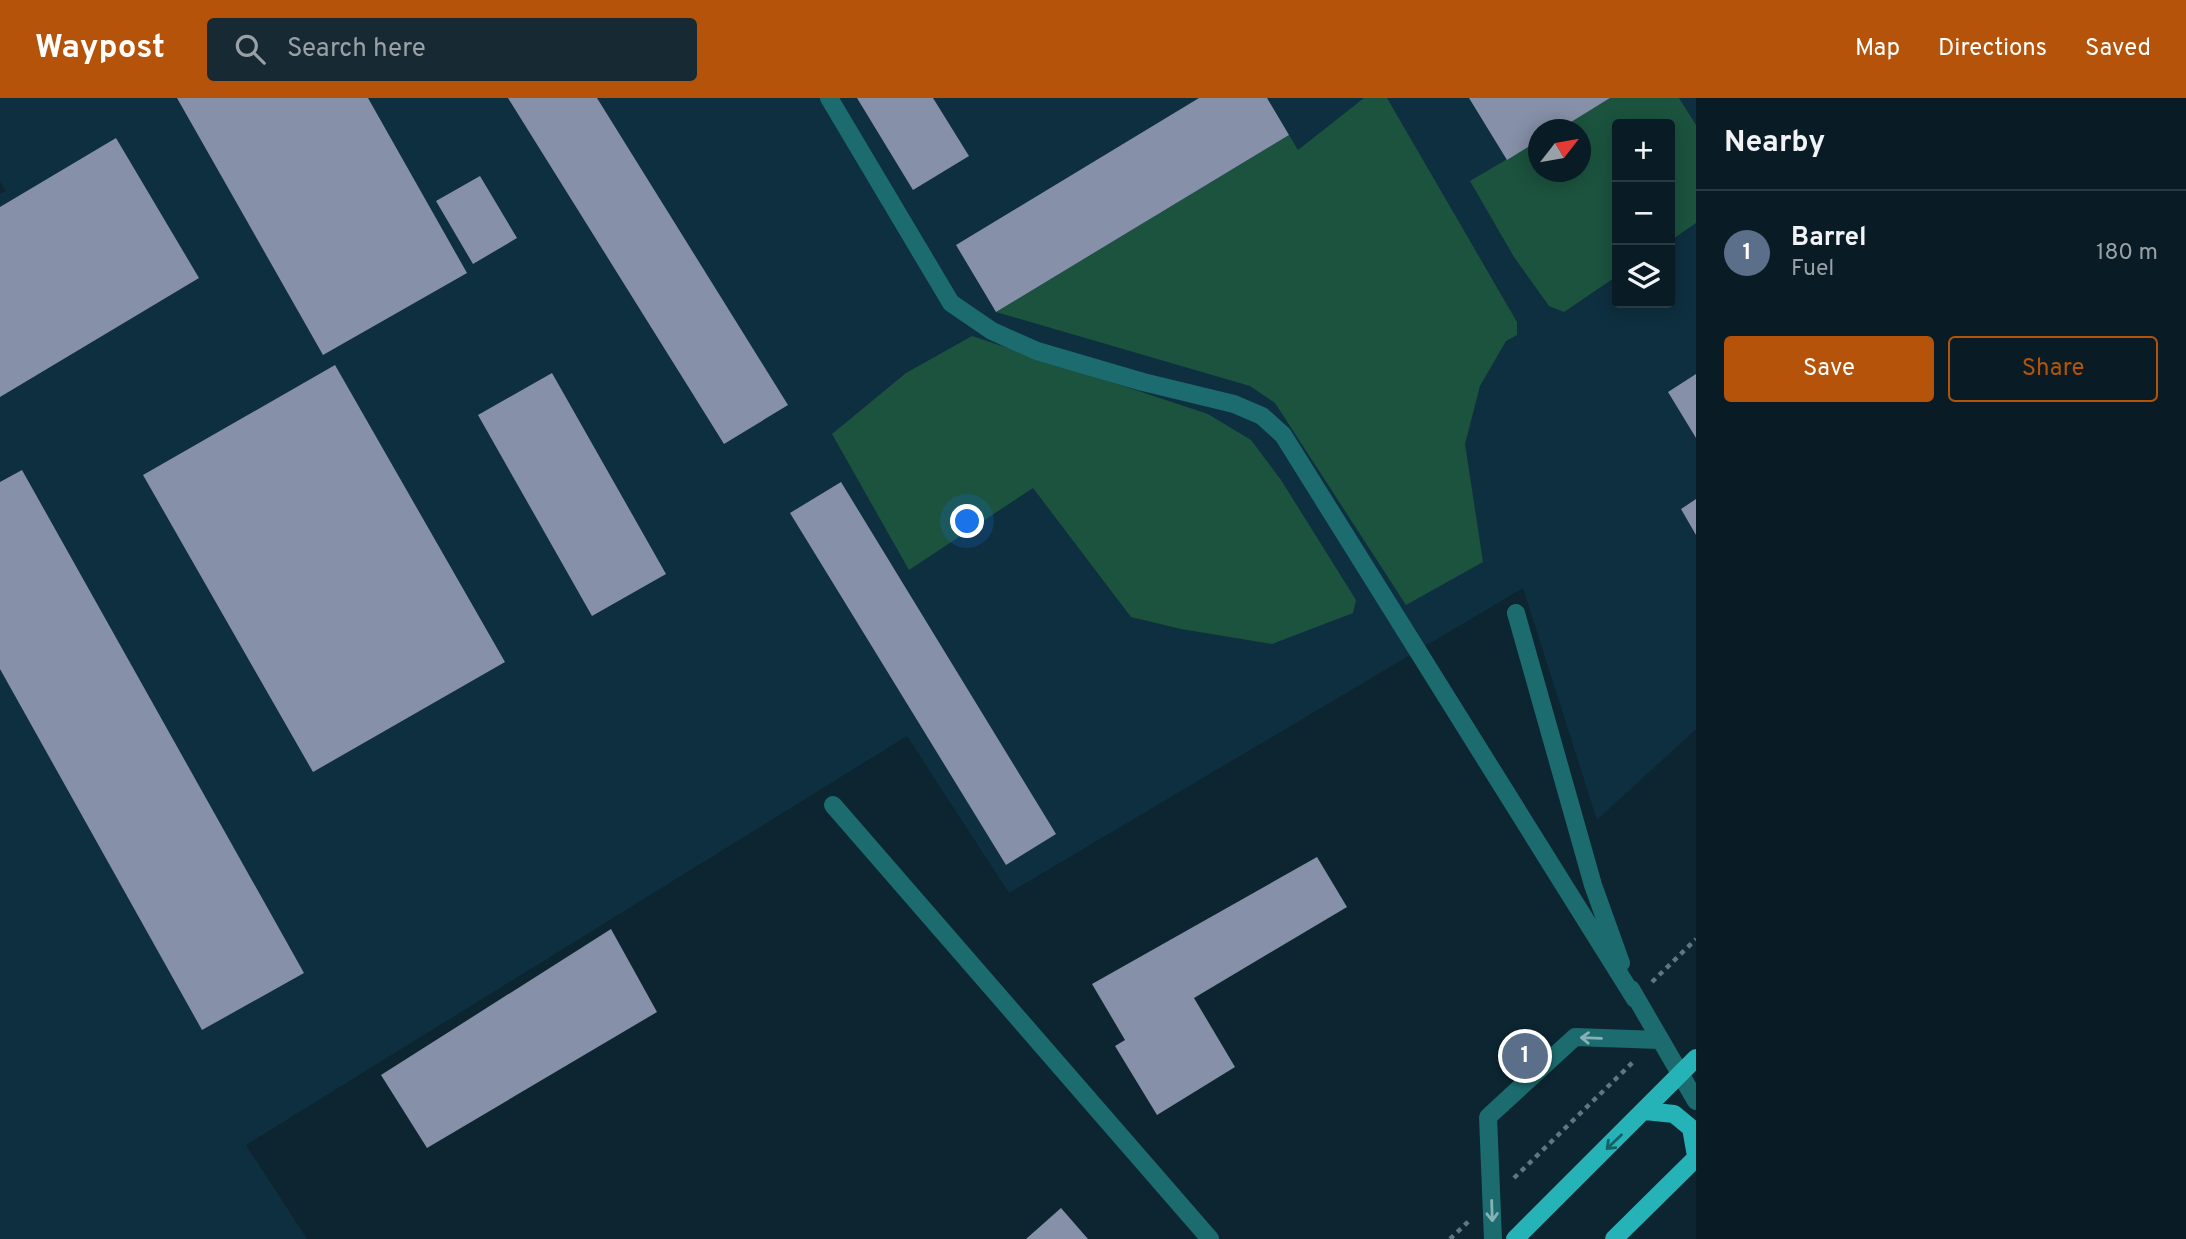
<!DOCTYPE html>
<html lang="en">
<head>
<meta charset="utf-8">
<style>
  body { margin:0; font-family:Overpass,sans-serif; background:#172932; color:#f1f3f6 }
  .controls { position:absolute; right:21px; top:21px; display:grid; overflow:hidden; border-radius:7px; box-shadow:0 4px 18px #0003 }
  .controls button { width:63px; height:63px; display:grid; place-items:center; padding:0; border:0; border-bottom:2px solid #293a42; background:#091c25; color:#f1f3f6; font:35px sans-serif }
  .compass { position:absolute; left:1528px; top:21px; width:63px; height:63px; border-radius:50%; background:#091c25; box-shadow:0 4px 18px #0003; rotate:59deg }
  .you { position:absolute; left:968px; top:424px; width:24px; height:24px; margin:-18px; border:5px solid #fff; border-radius:50%; background:#1a73e8; box-shadow:0 0 0 10px #1a73e833 }
  .badge { display:grid; place-items:center; width:46px; height:46px; border-radius:50%; background:#b45309; color:#fff; font-size:23px; font-weight:700 }
  .pin { position:absolute; translate:-50% -50%; border:4px solid #fff; box-shadow:0 2px 7px #0006 }
  .list { margin:0; padding:0; list-style:none }
  h2 { display:flex; justify-content:space-between; align-items:center; height:91px; margin:0; padding:0 28px; font-size:30px }
  h2 small { font-size:23px; font-weight:400; color:#99a1a7 }
  .list li { display:grid; grid-template-columns:46px 1fr auto; gap:21px; align-items:center; box-sizing:border-box; height:126px; padding:0 28px; border-top:2px solid #293a42 }
  .list b { display:block; font-size:26px; white-space:nowrap }
  .list p { margin:0; font-size:23px; white-space:nowrap; color:#99a1a7 }
  .list em { font-size:23px; font-style:normal; color:#99a1a7 }
  .actions { display:flex; gap:14px; padding:21px 28px }
  .actions a { flex:1; padding:16px 0; border:2px solid #b45309; border-radius:7px; text-align:center; font-size:24px; color:#b45309 }
  .actions .main { background:#b45309; color:#fff }
  .icon { flex:none; width:38px; height:38px; fill:none; stroke:currentColor; stroke-width:2; stroke-linecap:round; stroke-linejoin:round }
  .map { position:relative; flex:none; width:1696px; height:1141px; overflow:hidden }
  header { display:flex; align-items:center; gap:42px; box-sizing:border-box; height:98px; padding:0 35px; background:#b45309; color:#fff }
  header strong { font-size:33px }
  nav { display:flex; gap:38px; margin-inline-start:auto; font-size:24px }
  .search { width:490px; height:63px; background:#172932; display:flex; align-items:center; gap:18px; box-sizing:border-box; padding:0 24px; border-radius:7px; color:#99a1a7; font-size:26px }
  main { display:flex }
  aside { flex:1; background:#091c25 }
  .map>svg:first-child { display:block }
</style>
</head>
<body>
<header>
<strong>Waypost</strong>
<div class="search"><svg class="icon" aria-label="search" viewBox="0 0 24 24"><circle cx="10" cy="10" r="6"/><path d="M15 15l6 6"/></svg>Search here</div>
<nav><a>Map</a><a>Directions</a><a>Saved</a></nav>
</header>
<main>
<div class="map">
<svg width="1696" height="1141" viewBox="0 0 1696 1141">
  <rect width="100%" height="100%" fill="#0c2531"/>
  <path fill="#0e2f3f" fill-rule="evenodd" d="M0,0H1696V631L1597,722L1523,490L1009,795L907,638L246,1047L307,1141H0V96L6,93L0,83ZM1617,26H1670V205H1617ZM1538,32H1580V74H1538Z"/>
  <path fill="#1b533e" d="M1364,0H1387L1517,224V237L1506,243L1480,288L1465,346L1483,464L1406,507L1275,305L1250,288L996,214L1289,37L1298,52Z
    M1610,0H1679L1696,27V125L1670,143V26H1617V178L1564,214L1549,208L1514,159L1470,83L1538,43V74H1580V32L1558,31Z
    M972,238L1208,316L1251,342L1281,382L1356,502L1353,515L1272,546L1181,531L1131,519L1033,390L909,472L832,336L906,275Z"/>
  <path fill="#8690a8" d="M177,0H368L467,175L323,257Z
    M508,0H597L788,307L724,346Z
    M857,0H933L969,58L913,92Z
    M1199,0H1267L1289,37L996,214L956,147Z
    M1469,0H1610L1558,32H1538V43L1507,62Z
    M116,40L199,180L0,299V109Z
    M480,78L517,140L473,166L436,103Z
    M335,267L505,564L313,674L143,377Z
    M552,275L666,476L592,518L478,317Z
    M1696,276V340L1668,294Z
    M22,372L304,875L202,932L0,571V384Z
    M841,384L1056,736L1006,767L790,415Z
    M1696,401V437L1681,411Z
    M1317,759L1347,809L1194,900L1235,969L1157,1017L1115,948L1125,942L1092,886Z
    M611,831L657,914L427,1050L381,977Z
    M1531,938L1545,957L1518,977L1504,959Z
    M1061,1110L1088,1141H1026Z"/>
  <g fill="none" stroke-linecap="round" stroke-linejoin="round">
    <path stroke="#627680" stroke-width="4.5" stroke-dasharray="5 5" stroke-linecap="butt" d="M1652,884L1696,841
      M1514,1080L1633,964
      M1450,1141L1470,1122"/>
    <path stroke="#1c6c6f" stroke-width="18" d="M829,0L951,205L992,233L1037,253L1143,284L1234,306L1262,318L1283,337L1635,901
      M1516,515L1593,787L1621,865
      M833,707L1210,1141
      M1631,891L1696,1003
      M1493,1141L1488,1019L1575,939L1659,942"/>
    <path stroke="#26b3b8" stroke-width="18" d="M1645,1013L1674,1016L1691,1030L1696,1058
      M1515,1141L1696,960
      M1614,1141L1696,1060"/>
  </g>
  <defs><path id="oneway-shaft" d="M-6 0H5M1.5-3L5.5 0L1.5 3" fill="none" stroke-width="1.6" stroke-linecap="round" stroke-linejoin="round" transform="scale(1.75)"/></defs>
  <g stroke="#88b1b7">
    <use href="#oneway-shaft" transform="translate(1591 940) rotate(-178)"/>
    <use href="#oneway-shaft" transform="translate(1492 1113) rotate(88)"/>
  </g>
  <use stroke="#156065" href="#oneway-shaft" transform="translate(1614 1044) rotate(136)"/>
</svg>
<div class="controls">
<button>+</button>
<button>−</button>
<button><svg class="icon" aria-label="layers" viewBox="0 0 24 24"><path d="M12 4l9 5-9 5-9-5zM3 14l9 5 9-5"/></svg></button>
</div>
<svg class="compass" viewBox="-18 -18 36 36"><path d="M0-13l5 13h-10z" fill="#e53935"/><path d="M0 13l5-13h-10z" fill="#99a1a7"/></svg>
<div class="you"></div>
<div class="pin badge" style="left:1525px;top:958px;background:#5c6f8a">1</div>
</div>
<aside>
<h2>Nearby<small></small></h2>
<ul class="list">
<li><span class="badge" style="background:#5c6f8a">1</span><div><b>Barrel</b><p>Fuel</p></div><em>180 m</em></li>
</ul>
<div class="actions"><a class="main">Save</a><a>Share</a></div>
</aside>
</main>
</body>
</html>
